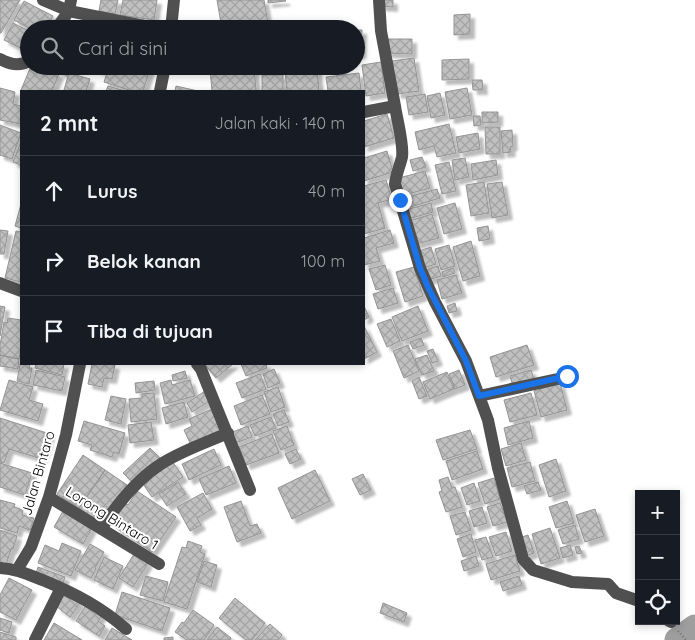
<!DOCTYPE html>
<html lang="id">
<head>
<meta charset="utf-8">
<style>
  body { margin:0; font-family:Quicksand,sans-serif; background:#242831; color:#f1f3f6 }
  .controls { position:absolute; right:15px; bottom:15px; display:grid; overflow:hidden; border-radius:0px; box-shadow:0 2px 8px #0003 }
  .controls button { width:45px; height:45px; display:grid; place-items:center; padding:0; border:0; border-bottom:1px solid #363941; background:#171b24; color:#f1f3f6; font:25px sans-serif }
  .stop { position:absolute; width:15px; height:15px; margin:-11px; border:4px solid #1a73e8; border-radius:50%; background:#fff }
  .stop.end { background:#1a73e8; border-color:#fff; box-shadow:0 1px 5px #0008 }
  .list { margin:0; padding:0; list-style:none }
  h2 { display:flex; justify-content:space-between; align-items:center; height:65px; margin:0; padding:0 20px; font-size:21px }
  h2 small { font-size:16px; font-weight:400; color:#9ea1a6 }
  .list li { display:grid; grid-template-columns:32px 1fr auto; gap:15px; align-items:center; box-sizing:border-box; height:70px; padding:0 20px; border-top:1px solid #363941 }
  .list b { display:block; font-size:19px; white-space:nowrap }
  .list em { font-size:16px; font-style:normal; color:#9ea1a6 }
  .icon { flex:none; width:28px; height:28px; fill:none; stroke:currentColor; stroke-width:2; stroke-linecap:round; stroke-linejoin:round }
  .map { position:relative; flex:none; width:695px; height:640px; overflow:hidden }
  .search { position:absolute; background:#171b24; box-shadow:0 2px 8px #0003; left:20px; top:20px; width:345px; height:55px; display:flex; align-items:center; gap:12px; box-sizing:border-box; padding:0 18px; border-radius:28px; color:#9ea1a6; font-size:19px }
  .panel { position:absolute; background:#171b24; box-shadow:0 2px 8px #0003; left:20px; top:90px; width:345px; height:275px; border-radius:0px }
  .map>svg:first-child { display:block }
</style>
</head>
<body>
<div class="map">
<svg width="695" height="640" viewBox="0 0 695 640">
  <defs>
    <pattern id="building-cross-hatch" width="8" height="8" patternUnits="userSpaceOnUse" patternTransform="scale(1.25)"><rect width="8" height="8" fill="#c0c0c0"/><path d="M0 0l8 8M0 8l8-8" fill="none" stroke="#a3a3a3"/></pattern>
    <filter id="shadow"><feDropShadow dx="4.5" dy="4.5" stdDeviation="1" flood-color="#0004"/></filter>
  </defs>
  <rect width="100%" height="100%" fill="#fff"/>
  <g fill="none" stroke-linecap="round" stroke-linejoin="round">
    <path stroke="#9e9e9e" stroke-width="25" d="M677,640L695,627"/>
  </g>
  <path fill="url(#building-cross-hatch)" stroke="#949494" filter="url(#shadow)" d="M0,0H20L1,33H0Z
    M101,0H118L115,14L99,11Z
    M123,0H157L154,20L120,15Z
    M217,0H264L269,29H222Z
    M268,0H285L286,1L268,3Z
    M381,0H393V7L381,6Z
    M24,1L53,16L46,29H31L14,20Z
    M470,14V34L454,35V15Z
    M67,18L86,29H60Z
    M13,23L29,31V52L4,40Z
    M356,30H362L361,54H356Z
    M388,39H412V54L387,53Z
    M414,58L419,91L397,94L392,61Z
    M469,59V79L442,80V60Z
    M381,62L385,93L366,96L362,65Z
    M31,66H39L59,74L52,91H25L21,90Z
    M51,66H73L67,76Z
    M94,66H142L150,69L143,91H132L104,82L107,73L93,68Z
    M256,66H276V68L257,71Z
    M254,67L256,91H212L210,69Z
    M317,69L319,91H287L285,71Z
    M69,73L90,79L86,91H70L64,90Z
    M359,73L361,91H328L326,77Z
    M262,75H283V91H262Z
    M472,80H482L483,90H473Z
    M108,86L125,91H106Z
    M176,86L198,91H175Z
    M0,88L15,92L13,104L21,106V124L0,120Z
    M467,88L472,115L450,119L445,92Z
    M440,93L445,115L431,118L427,96Z
    M425,94L428,112L409,115L406,97Z
    M482,112H498V122L482,123Z
    M387,114L394,138L364,147V121Z
    M473,116H480L481,125L474,126Z
    M449,124L456,153L437,157L434,146L419,150L415,132Z
    M0,125L21,133L12,159L0,155Z
    M485,127H500V154H486Z
    M512,130L513,146L510,147L511,152L503,153L501,131Z
    M478,133L480,149L459,153L456,137Z
    M21,142V165L13,162Z
    M387,151L393,172L364,181V158Z
    M422,157L426,167L413,171L410,160Z
    M465,158L469,177L455,180L452,160Z
    M496,160L498,175L473,180L471,164Z
    M449,162L456,191L442,194L435,165Z
    M425,171L430,188L404,195L399,178Z
    M386,180L392,199L378,203L385,228L364,234V186Z
    M484,182L489,213L471,216L466,185Z
    M502,182L508,215L492,218L487,184Z
    M437,189L440,198L407,208L404,198Z
    M431,203L433,212L408,219L405,210Z
    M455,203L462,229L444,234L437,208Z
    M21,204V228L15,226Z
    M432,214L439,238L416,244L409,221Z
    M488,226L490,239L479,241L477,228Z
    M0,230L8,231L4,254H0Z
    M390,230L394,243L376,248L380,261L364,265V238Z
    M16,231L21,232V282L5,278Z
    M471,241L480,276L463,281L453,247Z
    M449,245L455,266L441,270L435,249Z
    M431,247L436,264L424,268L419,251Z
    M385,265L391,285L376,290L369,269Z
    M438,266L441,276L428,280L425,270Z
    M414,267L423,296L405,302L396,272Z
    M453,268L455,273L443,277L442,272Z
    M456,275L462,293L442,299L437,280Z
    M393,288L398,303L378,309L373,294Z
    M455,303L457,311L449,313L447,306Z
    M0,306L5,307L0,336Z
    M364,306L369,317L364,320Z
    M418,306L428,331L402,341L392,317Z
    M8,318L21,320V348L19,359L0,355V345L4,322L7,323Z
    M391,319L400,341L387,347L377,324Z
    M364,326L377,352L364,359Z
    M421,338L424,345L413,349L410,342Z
    M408,345L419,371L404,378L393,351Z
    M527,345L534,365L496,377L490,357Z
    M433,349L438,361L432,363L427,351Z
    M0,355L19,359L18,369L0,366Z
    M427,355L434,371L422,375L415,359Z
    M21,359V364H30L29,368H32L29,384L17,381Z
    M36,364H64L62,375L35,368Z
    M92,364H106L115,365L112,379L104,378L102,387L88,384Z
    M204,364H233L216,378Z
    M241,364H266L267,368L246,376Z
    M274,369L280,383L268,388L263,374Z
    M36,370L65,377L62,391L33,385Z
    M459,370L465,385L455,389L449,374Z
    M531,370L534,379L513,386L510,376Z
    M185,371L187,378L173,381L172,375Z
    M447,372L454,389L430,399L423,382Z
    M260,374L266,389L242,398L236,383Z
    M419,377L427,396L419,399L412,381Z
    M9,380L33,387L29,400L43,404L38,421L0,410Z
    M171,380L172,385L190,380L195,396L165,404L160,383Z
    M154,381L155,390L136,393L135,383Z
    M560,383L567,410L541,417L534,391Z
    M278,387L285,407L271,412L264,392Z
    M205,391L211,400L192,412L187,403Z
    M154,393L157,419L131,422L129,399L142,398V394Z
    M531,393L537,415L510,422L504,400Z
    M262,395L270,414L241,425L234,406Z
    M111,396L126,399L121,424L105,420Z
    M184,402L188,417L166,424L162,408Z
    M214,408L225,432L190,443L184,430L192,426L189,419Z
    M284,410L289,422L278,426L273,414Z
    M271,417L276,428L255,436L250,425Z
    M0,418L50,434L42,459L9,449L4,463L0,462Z
    M84,421L125,433L119,454L114,452L112,457L90,450L92,445L78,441Z
    M529,421L533,438L508,445L504,428Z
    M151,422L154,440L130,443L128,425Z
    M248,426L252,437L235,443L230,433Z
    M287,426L294,445L281,450L273,431Z
    M470,430L477,449L443,460L436,440Z
    M272,434L279,453L246,465L239,447Z
    M521,443L526,460L506,466L501,449Z
    M150,448L161,459L134,484L123,473Z
    M214,449L221,465L189,480L182,464Z
    M296,449L301,459L290,464L285,454Z
    M477,451L483,469L452,480L446,461Z
    M83,455L105,470L79,508L57,494Z
    M556,459L566,491L549,497L539,465Z
    M172,461L183,477L152,497L141,481Z
    M530,462L535,481L512,487L507,468Z
    M0,463L32,473L25,495L0,487Z
    M229,466L236,483L206,495L199,479Z
    M105,470L127,485L101,524L79,508Z
    M315,470L330,501L292,519L278,488Z
    M363,474L371,490L360,495L352,479Z
    M448,477L452,488L455,487L462,507L446,512L439,492L442,491L439,480Z
    M494,478L500,499L485,504L478,483Z
    M178,482L186,494L167,506L159,494Z
    M538,482L541,490L527,494L524,486Z
    M474,483L480,501L467,505L461,488Z
    M137,491L176,517L152,552L116,528L119,523L111,518L123,501L128,505Z
    M203,493L212,509L197,518L201,525L190,531L177,507Z
    M0,500L15,504L14,507L23,510L22,515L34,518L30,530L19,526L17,533L0,528Z
    M241,501L250,526L257,524L261,533L237,542L224,507Z
    M567,501L574,523L556,528L549,507Z
    M500,503L507,522L493,526L487,507Z
    M482,507L487,523L474,527L469,511Z
    M595,509L604,536L585,542L576,515Z
    M63,511L92,528L83,544L54,527Z
    M465,512L471,530L456,535L450,516Z
    M575,525L579,539L563,544L558,530Z
    M550,528L560,558L541,564L532,534Z
    M0,530L17,536L13,549H11L6,565L0,564Z
    M506,532L512,551L496,556L489,537Z
    M471,534L476,552L463,557L457,539Z
    M528,535L534,553L525,556L519,538Z
    M486,537L493,557L482,560L475,540Z
    M188,541L202,546L200,552L205,554L187,609L164,602L182,547L186,548Z
    M62,543L81,551L71,576L38,563L45,545L59,551Z
    M90,544L104,552L95,568L96,569L91,578L75,570Z
    M570,545L573,555L563,558L560,548Z
    M579,546L582,553L577,554L575,547Z
    M134,554L148,563L133,587L119,578Z
    M515,555L520,571L491,580L486,564Z
    M476,556L479,566L464,571L461,561Z
    M104,557L123,566L113,589L94,580Z
    M204,561L217,565L211,587L197,582Z
    M38,567L65,577L62,586L35,576Z
    M146,576L168,582L163,601L140,595Z
    M519,576L522,585L503,591L500,582Z
    M9,578L32,590L16,620L0,612V595Z
    M66,592L80,603L70,617L56,606Z
    M122,592L170,608L162,631L115,615Z
    M235,598L265,623L252,640H246L219,618Z
    M88,602L104,612L98,621L105,626L99,636L76,621Z
    M383,603L407,613L404,622L380,613Z
    M193,610L214,625L204,640H195L193,639V640H187L175,632L182,622L184,623Z
    M0,618L12,622L9,633L0,630Z
    M54,623L82,640H44Z
    M270,624L282,635L278,640H255Z
    M217,627L231,638L230,640H207Z
    M112,628L132,640H105Z
    M0,632L16,637V640H0Z
    M173,637V640H164V638Z"/>
  <g fill="none" stroke-linecap="round" stroke-linejoin="round">
    <path stroke="#727272" stroke-width="2.5" stroke-dasharray="1 2.5" stroke-linecap="butt" d="M678,631L686,640"/>
    <path stroke="#505050" stroke-width="12" d="M43,0L69,11L159,29
      M379,0L381,31L395,106
      M56,29L69,11L71,0
      M171,29L174,0
      M0,59C9,64 19,67 29,61
      M160,91L165,66
      M364,112L395,106C397,120 404,144 402,157C400,166 396,174 395,184L420,268L435,302L466,361L488,420L498,468L523,559L533,570L572,582L608,584L616,593L639,601
      M0,283L21,291
      M197,364L201,369L207,384L250,490
      M479,396L567,377
      M49,497L159,564
      M101,529C117,504 136,480 161,464C181,451 205,443 228,433
      M0,568C18,569 29,575 45,581C76,594 101,607 126,629
      M17,570L31,547L49,497L66,435L80,364
      M669,621L671,622
      M35,640L61,588"/>
  </g>
  <g fill="none" stroke-linecap="round" stroke-linejoin="round">
    <path stroke="#1a73e8" stroke-width="6" d="M400,200L420,268L428,287L466,361L479,396L567,376"/>
  </g>
  <g text-anchor="middle" dominant-baseline="central" stroke-width="4" stroke-linejoin="round" paint-order="stroke">
    <g font-size="14" fill="#000" stroke="#fff">
      <text transform="translate(38 473) rotate(-74)">Jalan Bintaro</text>
      <text transform="translate(112 518) rotate(32)">Lorong Bintaro 1</text>
    </g>
  </g>
</svg>
<div class="controls">
<button>+</button>
<button>−</button>
<button><svg class="icon" aria-label="locate" viewBox="0 0 24 24"><circle cx="12" cy="12" r="6"/><path d="M12 2v4M12 18v4M2 12h4M18 12h4"/></svg></button>
</div>
<div class="stop" style="left:567px;top:376px"></div>
<div class="stop end" style="left:400px;top:200px"></div>
<div class="search"><svg class="icon" aria-label="search" viewBox="0 0 24 24"><circle cx="10" cy="10" r="6"/><path d="M15 15l6 6"/></svg>Cari di sini</div>
<section class="panel">
<h2>2 mnt<small>Jalan kaki · 140 m</small></h2>
<ul class="list">
<li><svg class="icon" aria-label="ahead" viewBox="0 0 24 24"><path d="M12 20V5M6 11l6-6 6 6"/></svg><div><b>Lurus</b></div><em>40 m</em></li>
<li><svg class="icon" aria-label="right" viewBox="0 0 24 24"><path d="M7 20v-9h11M14 6l5 5-5 5"/></svg><div><b>Belok kanan</b></div><em>100 m</em></li>
<li><svg class="icon" aria-label="arrive" viewBox="0 0 24 24"><path d="M6 21V4h12l-3 4 3 4H6"/></svg><div><b>Tiba di tujuan</b></div></li>
</ul>
</section>
</div>
</body>
</html>
